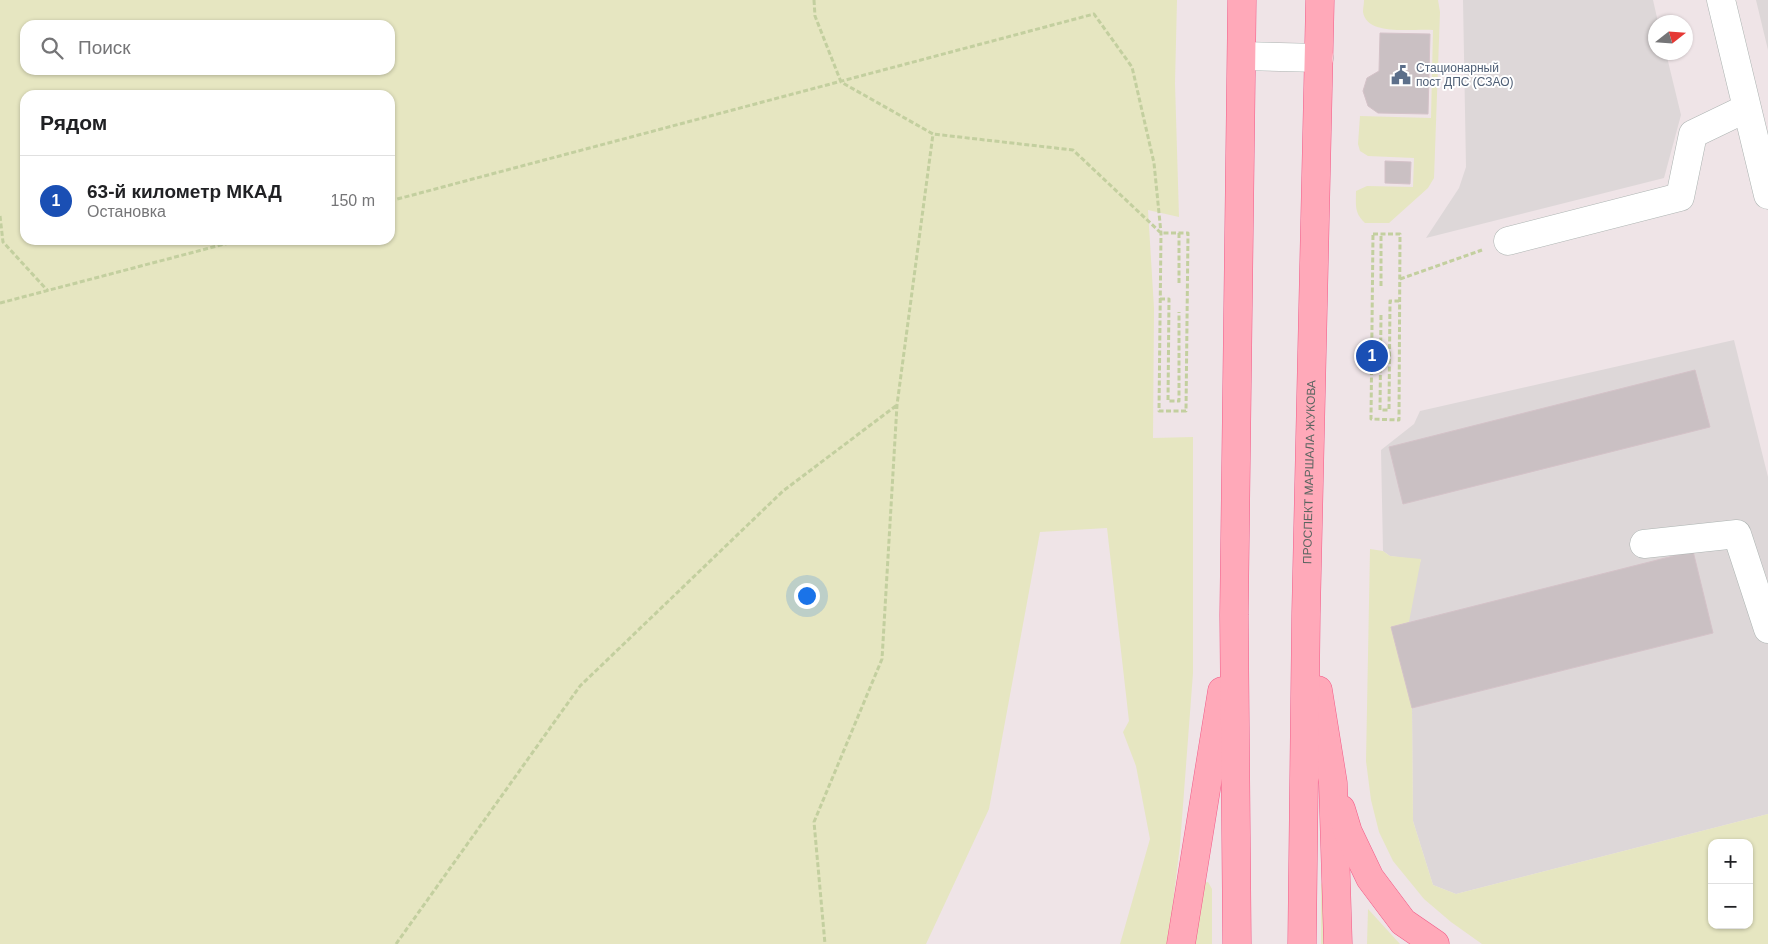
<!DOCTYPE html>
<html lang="ru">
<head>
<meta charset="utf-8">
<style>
  body { margin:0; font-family:Arial,sans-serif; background:#f6f6f6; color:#202124 }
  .controls { position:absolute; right:15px; bottom:15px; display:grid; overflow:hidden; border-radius:10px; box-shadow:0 1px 4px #0004 }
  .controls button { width:45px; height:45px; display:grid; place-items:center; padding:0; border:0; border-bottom:1px solid #e0e0e0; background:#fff; color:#202124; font:25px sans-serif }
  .compass { position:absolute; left:1648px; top:15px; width:45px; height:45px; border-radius:50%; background:#fff; box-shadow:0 1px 4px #0004; rotate:73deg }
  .you { position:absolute; left:806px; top:595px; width:18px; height:18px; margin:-12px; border:4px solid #fff; border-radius:50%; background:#1a73e8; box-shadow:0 0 0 8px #1a73e833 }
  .badge { display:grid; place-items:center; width:32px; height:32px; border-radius:50%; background:#2563eb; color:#fff; font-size:16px; font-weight:700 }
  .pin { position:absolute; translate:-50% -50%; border:2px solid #fff; box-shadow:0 1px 5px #0006 }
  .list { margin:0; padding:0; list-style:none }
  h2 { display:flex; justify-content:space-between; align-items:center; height:65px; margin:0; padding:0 20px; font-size:21px }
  h2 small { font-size:16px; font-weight:400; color:#757577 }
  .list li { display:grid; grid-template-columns:32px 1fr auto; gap:15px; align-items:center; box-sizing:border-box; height:90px; padding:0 20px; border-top:1px solid #e0e0e0 }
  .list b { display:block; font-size:19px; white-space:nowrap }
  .list p { margin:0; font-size:16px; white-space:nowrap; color:#757577 }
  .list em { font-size:16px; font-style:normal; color:#757577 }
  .icon { flex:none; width:28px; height:28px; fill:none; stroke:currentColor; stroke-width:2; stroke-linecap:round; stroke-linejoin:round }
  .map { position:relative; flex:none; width:1768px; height:944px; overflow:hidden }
  .search { position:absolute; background:#fff; box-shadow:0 1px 4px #0004; left:20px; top:20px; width:375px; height:55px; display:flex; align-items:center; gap:12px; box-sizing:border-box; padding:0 18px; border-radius:15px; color:#757577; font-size:19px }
  .panel { position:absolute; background:#fff; box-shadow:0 1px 4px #0004; left:20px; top:90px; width:375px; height:155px; border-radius:15px }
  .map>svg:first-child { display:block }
</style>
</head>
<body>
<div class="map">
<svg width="1768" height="944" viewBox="0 0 1768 944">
  <rect width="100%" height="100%" fill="#efe4e7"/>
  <path fill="#ddd7d8" d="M1463,0H1653L1658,22H1656V52L1666,53L1681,115L1664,178L1426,238L1459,188L1466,167Z
    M1756,0H1768V50Z
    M1734,340L1768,477V814L1456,894L1433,885L1413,821L1412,708L1391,627L1421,560L1390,556L1383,551L1381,450L1414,424L1420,411Z"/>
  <path fill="#e6e6c1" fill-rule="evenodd" d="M0,0H1177L1175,83L1179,217L1148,210L1154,308L1153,438L1193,437V673L1180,845L1168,944H1120L1150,839L1136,766L1123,732L1129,721L1107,528L1040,532L989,809L926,944H0ZM25,25H390V70H25ZM25,95H390V240H25Z
    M1364,0H1438L1440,12L1434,178L1428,188L1389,223H1365C1354,213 1356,205 1356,191L1367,186L1413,187L1414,158L1368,156L1360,151L1358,144L1360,116L1431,118L1433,30C1414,28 1367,37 1363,12C1363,8 1364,4 1364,0Z
    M1370,549L1383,551L1390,556L1421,559L1409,622L1391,627L1412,708L1413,821L1433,885L1456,894L1768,814V944H1482L1451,922L1424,899L1393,861L1379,832L1371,800L1366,761ZM1712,843H1749V925H1712Z
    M1323,880L1331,944H1321V885Z
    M1208,882L1212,889V944H1195L1202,887L1204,883Z
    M1368,909L1400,944H1367Z"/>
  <path fill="#cac0c3" stroke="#d4c2c8" d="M1380,33L1430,34L1428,114L1378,113L1368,106L1363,91L1367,78L1379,71Z
    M1385,161L1411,162L1410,184L1385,183Z
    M1695,370L1710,427L1403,504L1389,447Z
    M1693,551L1713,633L1412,708L1391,627Z"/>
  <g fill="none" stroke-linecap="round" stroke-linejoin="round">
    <defs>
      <path id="minor" d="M1721,0L1768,195
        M1242,56L1319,58
        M1508,241L1680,197L1693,134L1747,108
        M1644,544L1737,534L1768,629"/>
      <g id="major">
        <path d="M1318,690L1333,783L1338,944"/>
        <path d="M1341,809L1348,832L1370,878L1403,922L1435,944"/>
        <path d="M1181,944L1222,691"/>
        <path d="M1237,944L1234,615L1242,0"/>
        <path id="s1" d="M1302,944L1306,614L1320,0"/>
      </g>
    </defs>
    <use href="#minor" stroke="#adb4b2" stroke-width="29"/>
    <use href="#major" stroke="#f25a88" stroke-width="29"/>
    <path stroke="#c3cf9f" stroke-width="3" stroke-dasharray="5 2.5" stroke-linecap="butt" d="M814,0L815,16L841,82L933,134L897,405L882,659L814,822L825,944
      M390,201L1094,14L1132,67L1154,163L1161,233L1159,411H1186L1188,233H1161L1073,150L933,134
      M0,216L3,242L48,291
      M1179,233V285
      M1373,234H1400L1399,420L1371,419Z
      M1400,279L1482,250
      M1381,286V234
      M1160,299H1169L1168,401H1179V312
      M0,303L240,240
      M1381,315L1380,410H1389L1390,301H1399
      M396,944L580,686L783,491L897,405"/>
    <use href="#minor" stroke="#fff" stroke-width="28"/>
    <use href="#major" stroke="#ffa9b9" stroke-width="28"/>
  </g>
  <defs>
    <symbol id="civic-bare" viewBox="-9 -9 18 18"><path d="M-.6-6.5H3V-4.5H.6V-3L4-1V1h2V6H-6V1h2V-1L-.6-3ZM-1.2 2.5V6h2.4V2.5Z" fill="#5c6f8a" stroke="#fff" stroke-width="2.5" paint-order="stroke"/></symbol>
  </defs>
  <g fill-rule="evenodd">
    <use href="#civic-bare" x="1387" y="61" width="28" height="28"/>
  </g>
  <g text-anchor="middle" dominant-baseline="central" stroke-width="4" stroke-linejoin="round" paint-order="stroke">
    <g font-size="12" fill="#4e5e75" stroke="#fff" text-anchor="start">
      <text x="1416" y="68">Стационарный<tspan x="1416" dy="14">пост ДПС (СЗАО)</tspan></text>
    </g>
    <g font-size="12" fill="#5c6561" stroke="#fff">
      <text stroke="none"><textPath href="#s1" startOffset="472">ПРОСПЕКТ МАРШАЛА ЖУКОВА</textPath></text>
    </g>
  </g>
</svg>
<div class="controls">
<button>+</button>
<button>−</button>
</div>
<svg class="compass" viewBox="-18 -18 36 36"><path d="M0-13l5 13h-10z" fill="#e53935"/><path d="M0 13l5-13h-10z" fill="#757577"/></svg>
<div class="you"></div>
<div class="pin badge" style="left:1372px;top:356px;background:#1a4fb4">1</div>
<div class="search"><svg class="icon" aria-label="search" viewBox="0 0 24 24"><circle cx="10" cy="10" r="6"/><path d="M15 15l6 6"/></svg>Поиск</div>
<section class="panel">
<h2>Рядом<small></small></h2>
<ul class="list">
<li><span class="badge" style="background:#1a4fb4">1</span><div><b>63-й километр МКАД</b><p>Остановка</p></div><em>150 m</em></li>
</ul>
</section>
</div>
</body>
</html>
